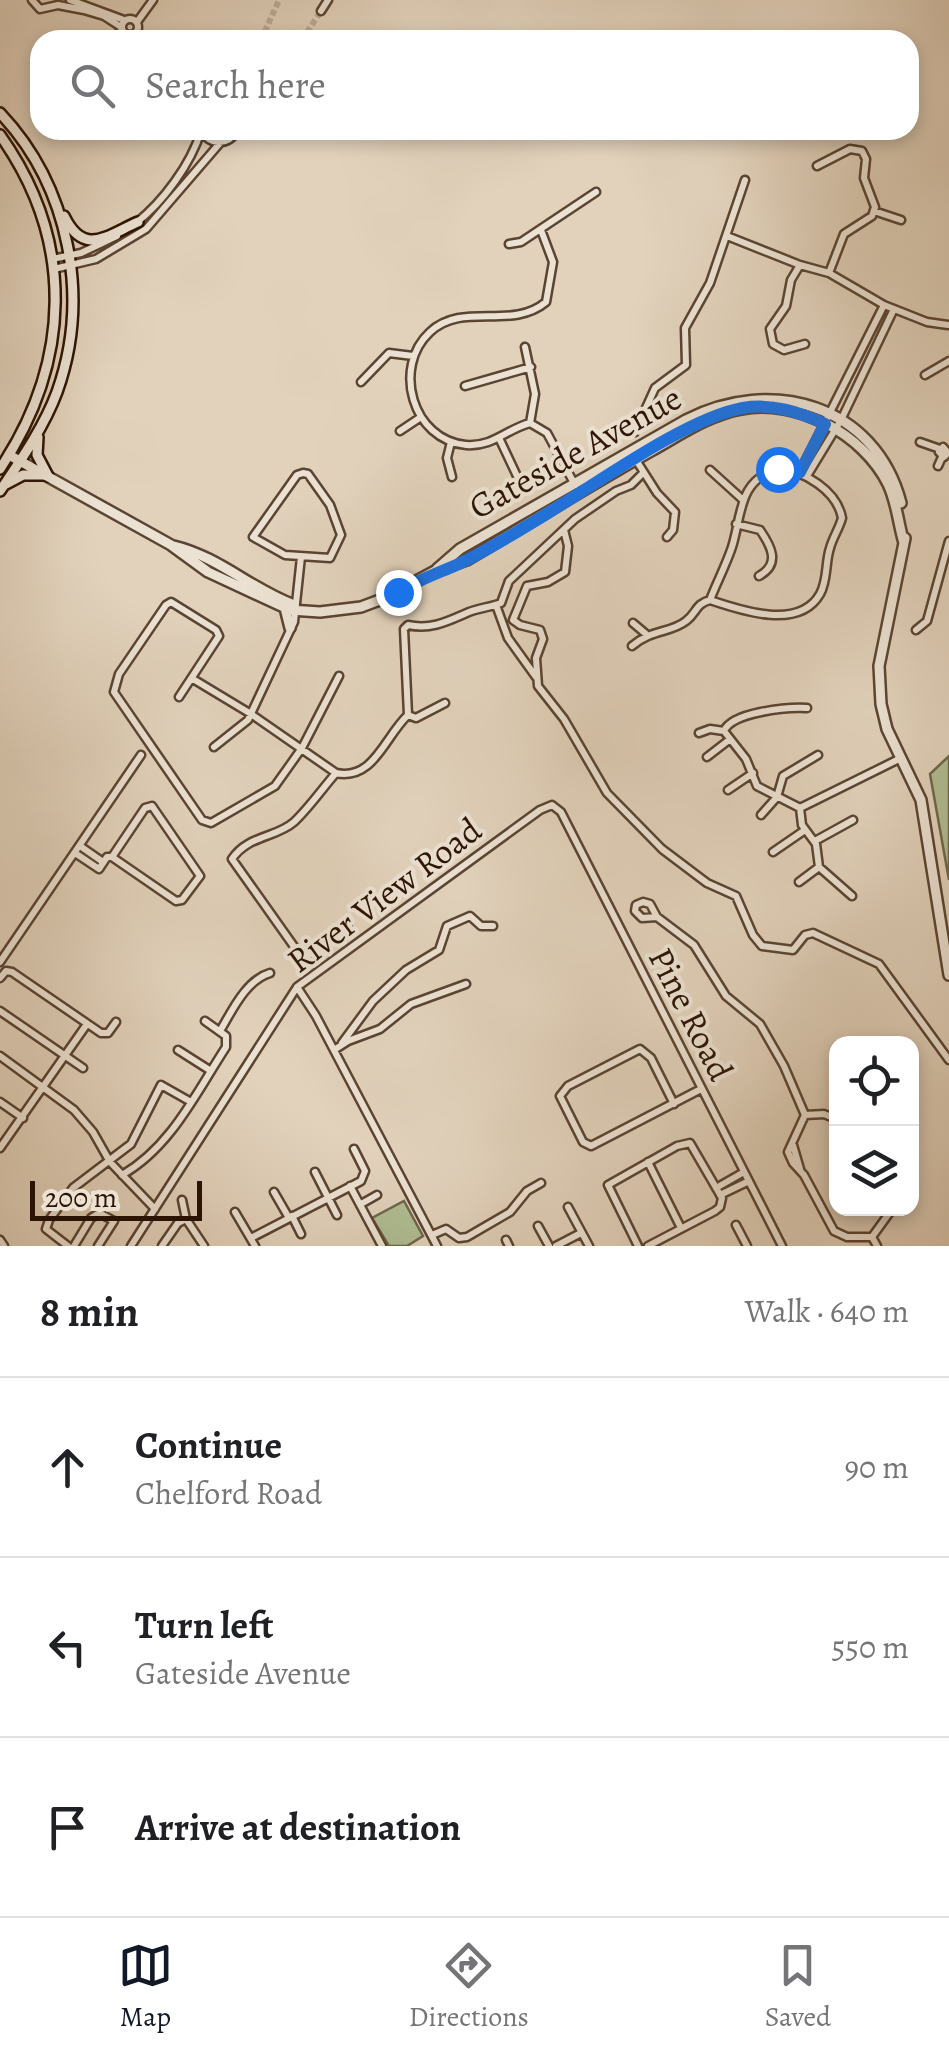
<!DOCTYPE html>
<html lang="en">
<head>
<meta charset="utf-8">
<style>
  body { margin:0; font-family:Alegreya,serif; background:#f2f2f2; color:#202124 }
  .controls { position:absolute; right:30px; bottom:30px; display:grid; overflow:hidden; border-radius:20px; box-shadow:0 5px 15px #0003 }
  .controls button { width:90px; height:90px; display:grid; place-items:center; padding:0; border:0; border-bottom:2px solid #e0e0e0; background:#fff; color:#202124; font:50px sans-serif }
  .scale { position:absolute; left:30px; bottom:25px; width:172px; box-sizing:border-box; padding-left:10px; border:5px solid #2c1404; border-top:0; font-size:28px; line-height:35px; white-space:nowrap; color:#2c1404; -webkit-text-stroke:8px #ece2d3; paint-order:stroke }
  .stop { position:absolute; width:30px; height:30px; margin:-22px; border:8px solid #1a73e8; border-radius:50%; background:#fff }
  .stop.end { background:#1a73e8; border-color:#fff; box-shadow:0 2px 10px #0008 }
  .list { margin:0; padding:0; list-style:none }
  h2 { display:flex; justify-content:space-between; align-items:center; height:130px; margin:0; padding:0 40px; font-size:42px }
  h2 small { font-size:32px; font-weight:400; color:#757577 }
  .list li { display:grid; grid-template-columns:65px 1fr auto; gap:30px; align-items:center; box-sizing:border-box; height:180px; padding:0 40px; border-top:2px solid #e0e0e0 }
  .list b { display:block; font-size:38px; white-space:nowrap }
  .list p { margin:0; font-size:32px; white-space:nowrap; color:#757577 }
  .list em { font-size:32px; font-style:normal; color:#757577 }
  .icon { flex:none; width:55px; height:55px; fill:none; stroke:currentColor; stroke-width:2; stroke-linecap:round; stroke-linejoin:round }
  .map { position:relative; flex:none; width:949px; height:1246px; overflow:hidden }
  .search { position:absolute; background:#fff; box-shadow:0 5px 15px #0003; left:30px; right:30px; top:30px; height:110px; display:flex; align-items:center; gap:25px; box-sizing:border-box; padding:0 35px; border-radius:30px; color:#757577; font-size:38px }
  .sheet { height:670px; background:#fff }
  nav { display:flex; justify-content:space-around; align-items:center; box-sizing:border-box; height:140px; border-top:2px solid #e0e0e0; background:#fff; font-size:28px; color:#757577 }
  nav a { display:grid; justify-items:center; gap:5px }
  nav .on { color:#111827 }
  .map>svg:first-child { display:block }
</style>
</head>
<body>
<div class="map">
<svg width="949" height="1246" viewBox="0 0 949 1246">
  <rect width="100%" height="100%" fill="#e2d2bc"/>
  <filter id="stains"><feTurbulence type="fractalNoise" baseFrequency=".002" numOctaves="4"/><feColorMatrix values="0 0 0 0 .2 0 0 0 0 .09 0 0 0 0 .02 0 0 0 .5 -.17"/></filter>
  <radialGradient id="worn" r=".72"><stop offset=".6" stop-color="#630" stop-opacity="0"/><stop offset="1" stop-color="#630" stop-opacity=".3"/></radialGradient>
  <path fill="#b0bd93" stroke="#6e684c" stroke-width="2.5" d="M949,756V880L930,774Z
    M404,1201L423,1236L407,1246H389L372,1218Z"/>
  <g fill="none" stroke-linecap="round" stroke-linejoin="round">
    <path stroke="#beac97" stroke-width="6" stroke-dasharray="6 3" stroke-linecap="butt" d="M261,40L279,0
      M302,40L321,11"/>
    <defs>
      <path id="minor" d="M32,0L40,9L58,5L84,10L104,16L121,27
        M70,0L124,20
        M321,11L328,0
        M122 27a8 8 0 1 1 16 0a8 8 0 1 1-16 0Z
        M137,22L153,0
        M111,40L122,30
        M201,131C211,146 228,146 238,130
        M817,166L850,149L862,151L866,159L864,178L875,207L872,216L844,234L829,273
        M874,211L901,220
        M136,223C163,202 191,164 201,131
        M727,236L800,265L829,273L884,305L927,322L948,325
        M509,244L521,242L596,192
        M52,259L81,253L117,236
        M800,265L791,280L786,306L770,329L773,344L784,350L805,344
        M54,269L96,259L146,229L220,143
        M525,347L535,394L530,423
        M925,375L949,361
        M361,382L389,353L413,356
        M465,386L531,367
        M530,423C507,429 493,447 466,445C412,440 392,367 430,332C463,301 511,331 546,302L553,262L541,230
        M530,423L547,433L575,485
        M400,431L421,417
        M635,432L655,388L686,365L685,328L710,283L745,180
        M500,440L517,476
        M451,442L447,458L452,477
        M920,442L940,449
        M943,447L948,453L944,457L939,452Z
        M636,460L657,493L675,512L673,530L667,537
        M938,466L942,457
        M778,469C804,470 837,491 842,518C839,529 833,537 830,548C825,563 828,580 820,594C799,631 740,610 710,600C717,582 726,565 732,547C742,515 738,480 778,469Z
        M710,470L742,499
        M800,472L884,305
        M303,473L308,474L330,505L341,535L330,558L285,555L253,537L297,475Z
        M807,476L841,420L894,309
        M736,524L760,530C771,546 781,564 759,576
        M564,530L568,546L565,572L548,582L527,586L513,620L520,625L540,630L543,639L536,658L538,686L564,719L607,793L662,849L707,883L736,896L753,935L762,946L793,950L805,935L813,933L879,964L949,1060
        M496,605L508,638L536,677
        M633,623L646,634
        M916,630L927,621L949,541
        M632,646C652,629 671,633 686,621C697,613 695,604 710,600
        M193,679L251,714L336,773
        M179,697L219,636L216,630L171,602L166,605L119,674L114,692L202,820L211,823L275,786L302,748L339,676
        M408,715L416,718L445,703
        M724,731L746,759L757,786L800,808
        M724,731C732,712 787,707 807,708
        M699,733L710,729L724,731
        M214,747L248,720L294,622L301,557
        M707,757L729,740
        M336,773C374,781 385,736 408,715L404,629L408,625C432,630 448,621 469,612C479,608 491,607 501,603L509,581L575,519L616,491L631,485L643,473
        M336,773C322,789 309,808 294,822C276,838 248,835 232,859L300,955L313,954L348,928
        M728,790L753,773
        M800,808L901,758
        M800,808L802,825L816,844L819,867L852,896
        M761,815L777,797L783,776L818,755
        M815,841L853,820
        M80,846L103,862
        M773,852L805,830
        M75,853L99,869L107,857H112L145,808L152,806L200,876L182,900L176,901L112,857
        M799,882L819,867
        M657,917L642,918L635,911L636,905L643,902L650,904L657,917L694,945L726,996L760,1024L784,1066L805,1115L788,1152L793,1163L804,1175L834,1231L847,1237H872
        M0,962L141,755
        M0,978L6,971L12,972L101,1033H108L116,1022
        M297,987L316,1016L437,1246
        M0,1011L83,1068
        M220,1031C232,1011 246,980 270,973
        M342,1043L373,1001L406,970L439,950L447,926L470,916L481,926H493
        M178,1050L211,1071
        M334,1050L348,1041L380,1029L411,1004L466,984
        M0,1056L74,1110L93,1132L110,1162L155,1209
        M0,1102L23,1118
        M674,1104L651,1058L640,1049L568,1086L560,1096L583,1142L591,1146L701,1089
        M805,1115L824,1114L836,1119
        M793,1145L800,1169
        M0,1148L87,1024
        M648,1162L681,1228
        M315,1172L337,1215
        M122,1175C171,1147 196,1093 226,1047V1036L205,1021
        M350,1186L382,1246
        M716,1188L744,1172
        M274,1192L289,1218
        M720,1195L749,1181
        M182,1200L186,1219L204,1246
        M361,1204L377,1195
        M568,1207L589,1246
        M235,1212L255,1246
        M292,1216L301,1234
        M736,1225L747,1246
        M538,1226L549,1246
        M432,1235L446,1229L459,1238L467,1237L510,1212L527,1191L541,1183
        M872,1237L893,1208
        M872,1237L877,1246
        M251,1238L361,1181L365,1171L354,1149
        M0,1240L4,1246
        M506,1240L509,1246
        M68,1246L46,1229L49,1220L73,1188L131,1144L161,1085L191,1102
        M74,1246L91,1218L99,1213L114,1221L98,1246
        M131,1246L297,987L540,810L552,805L561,812L782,1246
        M162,1246L178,1223L186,1219
        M556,1246L581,1233
        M638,1246L608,1185L677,1146L690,1143L722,1198L720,1207L715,1211L648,1246"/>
      <path id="tertiary" d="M9,455L171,545L208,572L290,610L320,612L361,607L385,598L435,571L467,560C528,524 589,486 651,451C680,435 708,415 741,409C797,398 863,434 888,484C897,503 898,523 904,543
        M905,538L879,666L881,704L887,729L921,800L949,975
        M174,546C219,557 251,589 294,605
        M437,569L460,549L686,420C771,376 875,404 901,503
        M285,608L290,628"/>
      <path id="secondary" d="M0,113C69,186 91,297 57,392C44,427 21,460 0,491
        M0,135C76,242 71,362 0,469
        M64,216C84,257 106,236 138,222
        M38,437L37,455L48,476
        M6,484L23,475H46"/>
    </defs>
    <use href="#minor" stroke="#5a4432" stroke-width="11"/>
    <use href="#tertiary" stroke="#5a4432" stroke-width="14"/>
    <use href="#secondary" stroke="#2c1404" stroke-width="14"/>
    <use href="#minor" stroke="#ece2d3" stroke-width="6"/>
    <use href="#tertiary" stroke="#ece2d3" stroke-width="9"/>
    <use href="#secondary" stroke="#ece2d3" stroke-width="9"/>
  </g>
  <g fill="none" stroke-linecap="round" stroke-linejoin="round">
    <path stroke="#1a73e8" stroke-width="12" d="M398,592C420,579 439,573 461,563C490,549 520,530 548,513C598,483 687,418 743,408C772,403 799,412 825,424L800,472L778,469"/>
  </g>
  <g text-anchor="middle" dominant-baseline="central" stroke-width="8" stroke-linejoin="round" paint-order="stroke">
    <g font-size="35" fill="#2c1404" stroke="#ece2d3">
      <text transform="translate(575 452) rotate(-29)">Gateside Avenue</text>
      <text transform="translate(384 895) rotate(-37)">River View Road</text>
      <text transform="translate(691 1014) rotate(63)">Pine Road</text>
    </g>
  </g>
  <rect width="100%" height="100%" filter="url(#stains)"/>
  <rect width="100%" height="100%" fill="url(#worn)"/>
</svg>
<div class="controls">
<button><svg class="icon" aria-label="locate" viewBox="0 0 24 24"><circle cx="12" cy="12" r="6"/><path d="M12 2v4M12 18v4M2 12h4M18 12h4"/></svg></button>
<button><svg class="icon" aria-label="layers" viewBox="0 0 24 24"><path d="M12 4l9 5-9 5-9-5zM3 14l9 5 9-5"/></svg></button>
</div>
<div class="scale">200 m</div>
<div class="stop" style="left:778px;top:469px"></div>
<div class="stop end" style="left:398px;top:592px"></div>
<div class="search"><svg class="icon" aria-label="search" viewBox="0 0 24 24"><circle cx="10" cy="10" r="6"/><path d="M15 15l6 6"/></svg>Search here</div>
</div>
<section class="sheet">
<h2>8 min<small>Walk · 640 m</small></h2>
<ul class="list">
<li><svg class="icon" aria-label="ahead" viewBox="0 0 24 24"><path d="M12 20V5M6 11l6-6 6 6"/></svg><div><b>Continue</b><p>Chelford Road</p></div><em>90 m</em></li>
<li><svg class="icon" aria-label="left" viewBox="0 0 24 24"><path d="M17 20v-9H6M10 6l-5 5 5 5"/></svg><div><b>Turn left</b><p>Gateside Avenue</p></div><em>550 m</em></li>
<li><svg class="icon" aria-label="arrive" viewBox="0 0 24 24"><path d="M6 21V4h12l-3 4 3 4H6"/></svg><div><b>Arrive at destination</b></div></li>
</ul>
</section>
<nav>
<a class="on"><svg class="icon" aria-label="map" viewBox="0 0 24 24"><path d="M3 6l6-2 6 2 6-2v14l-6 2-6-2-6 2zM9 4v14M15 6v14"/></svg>Map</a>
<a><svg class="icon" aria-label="directions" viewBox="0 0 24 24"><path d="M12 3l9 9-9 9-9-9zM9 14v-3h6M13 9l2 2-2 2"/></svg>Directions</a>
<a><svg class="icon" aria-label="saved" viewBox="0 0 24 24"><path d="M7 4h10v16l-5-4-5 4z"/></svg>Saved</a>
</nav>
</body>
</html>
